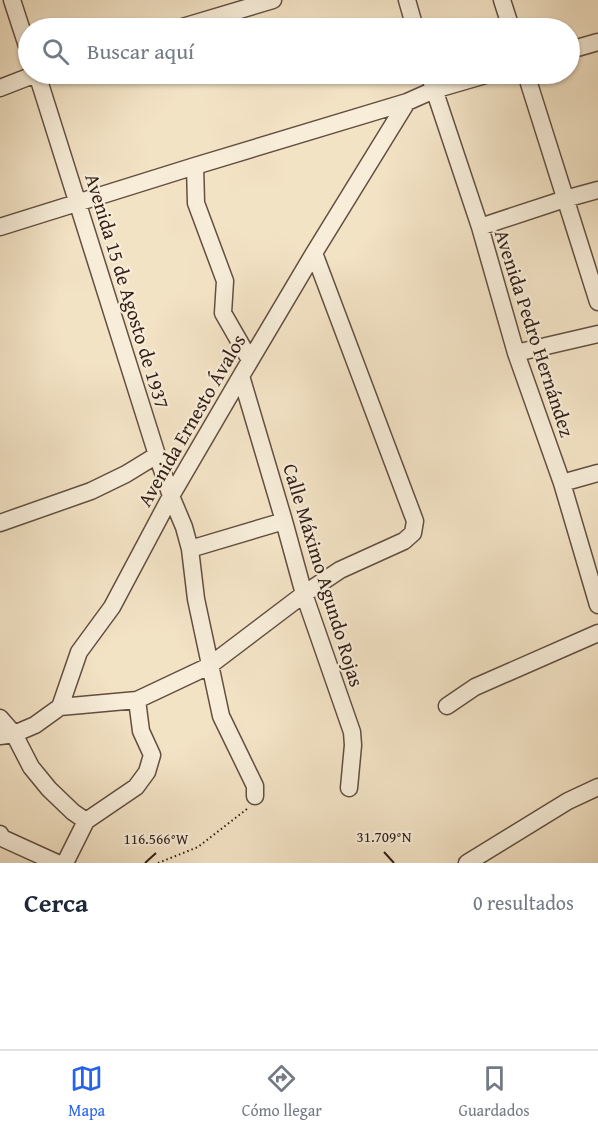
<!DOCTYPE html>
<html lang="es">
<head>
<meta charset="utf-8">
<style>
  body { margin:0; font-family:"Gentium Book Plus",serif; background:#f6f6f7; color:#1f2937 }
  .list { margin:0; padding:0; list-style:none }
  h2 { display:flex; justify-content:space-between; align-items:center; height:78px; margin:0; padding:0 24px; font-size:26px }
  h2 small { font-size:20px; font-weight:400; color:#747a83 }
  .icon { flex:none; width:33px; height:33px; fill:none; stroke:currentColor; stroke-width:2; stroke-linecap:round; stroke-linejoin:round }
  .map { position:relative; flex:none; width:598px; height:863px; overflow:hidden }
  .search { position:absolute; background:#fff; box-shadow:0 2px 4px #0004; left:18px; right:18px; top:18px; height:66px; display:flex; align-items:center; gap:15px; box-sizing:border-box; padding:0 21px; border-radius:33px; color:#747a83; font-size:22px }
  .sheet { height:186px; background:#fff }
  nav { display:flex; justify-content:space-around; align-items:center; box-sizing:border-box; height:84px; border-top:2px solid #e0e1e3; background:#fff; font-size:16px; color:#747a83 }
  nav a { display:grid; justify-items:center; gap:3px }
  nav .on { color:#2563eb }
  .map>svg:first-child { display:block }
</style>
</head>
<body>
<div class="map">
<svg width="598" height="863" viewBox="0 0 598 863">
  <rect width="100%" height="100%" fill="#f3e3c5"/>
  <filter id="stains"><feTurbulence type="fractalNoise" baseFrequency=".00333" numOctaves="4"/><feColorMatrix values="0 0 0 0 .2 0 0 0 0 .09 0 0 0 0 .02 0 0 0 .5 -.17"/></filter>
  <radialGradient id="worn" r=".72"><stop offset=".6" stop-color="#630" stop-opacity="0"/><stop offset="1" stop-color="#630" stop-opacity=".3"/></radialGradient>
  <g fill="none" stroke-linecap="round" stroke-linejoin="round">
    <defs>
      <path id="minor" d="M12,0L28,49
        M407,0L415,28
        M502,0L511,28
        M179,28L273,0
        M570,50L598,42
        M37,74L157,455L171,496L184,527L190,549L196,599L221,716L255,786V796
        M429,74L480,227L516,353L562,483L598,605
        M526,74L598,302
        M0,88L36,74
        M195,166L196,203L225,281L223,313L250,360
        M0,227L195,166L407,102L434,90L489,74
        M480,227L565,199L598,190
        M516,353L598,334
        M241,376L284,521L304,594L352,732L353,745L349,788
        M562,483L598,473
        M0,523L91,491L126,474L157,455
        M190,549L284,521
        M447,706L475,687L598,633
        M60,707L137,700L209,666L304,594L340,570L404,541L413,533L415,521L314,253
        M0,718L14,734L31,767L49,789L73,812L86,821
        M0,736L14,734L35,725L60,707L79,652L112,607L171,496L241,376L314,253L407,102
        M0,834L2,838L57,863
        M65,863L86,821L136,787L147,772L152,755L141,731L137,700
        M467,863L568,801L598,787"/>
    </defs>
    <use href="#minor" stroke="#624f42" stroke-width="19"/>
    <path stroke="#321e17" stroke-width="2" stroke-dasharray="1.5 3" stroke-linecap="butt" d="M158,863L198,847L247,809"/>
    <use href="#minor" stroke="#f7edd9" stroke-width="16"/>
  </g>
  <path fill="none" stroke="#321e17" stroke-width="2" d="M384,852L394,863M145,863L156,853"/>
  <g text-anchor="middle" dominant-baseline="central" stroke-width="4.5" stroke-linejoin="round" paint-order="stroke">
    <g font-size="20" fill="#321e17" stroke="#f7edd9">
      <text transform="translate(128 291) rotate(73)">Avenida 15 de Agosto de 1937</text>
      <text transform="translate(535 333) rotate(72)">Avenida Pedro Hernández</text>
      <text transform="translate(191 420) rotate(-60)">Avenida Ernesto Ávalos</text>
      <text transform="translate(324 575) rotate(73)">Calle Máximo Agundo Rojas</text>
    </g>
  </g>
  <g font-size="15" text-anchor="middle" fill="#321e17" stroke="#f7edd9" stroke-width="4.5" stroke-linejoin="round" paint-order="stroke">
    <text x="384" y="842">31.709°N</text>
    <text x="156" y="844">116.566°W</text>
  </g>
  <rect width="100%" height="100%" filter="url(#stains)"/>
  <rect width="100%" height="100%" fill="url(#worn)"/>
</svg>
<div class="search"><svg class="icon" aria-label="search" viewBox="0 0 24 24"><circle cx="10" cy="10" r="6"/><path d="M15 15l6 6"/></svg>Buscar aquí</div>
</div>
<section class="sheet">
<h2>Cerca<small>0 resultados</small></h2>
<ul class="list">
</ul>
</section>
<nav>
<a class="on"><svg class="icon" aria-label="map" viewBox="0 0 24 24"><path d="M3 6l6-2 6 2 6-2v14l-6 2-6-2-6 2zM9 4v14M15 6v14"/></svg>Mapa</a>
<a><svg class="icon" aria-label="directions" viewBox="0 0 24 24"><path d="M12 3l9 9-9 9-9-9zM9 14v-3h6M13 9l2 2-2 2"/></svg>Cómo llegar</a>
<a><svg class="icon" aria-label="saved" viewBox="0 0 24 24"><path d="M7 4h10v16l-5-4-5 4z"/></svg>Guardados</a>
</nav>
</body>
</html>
